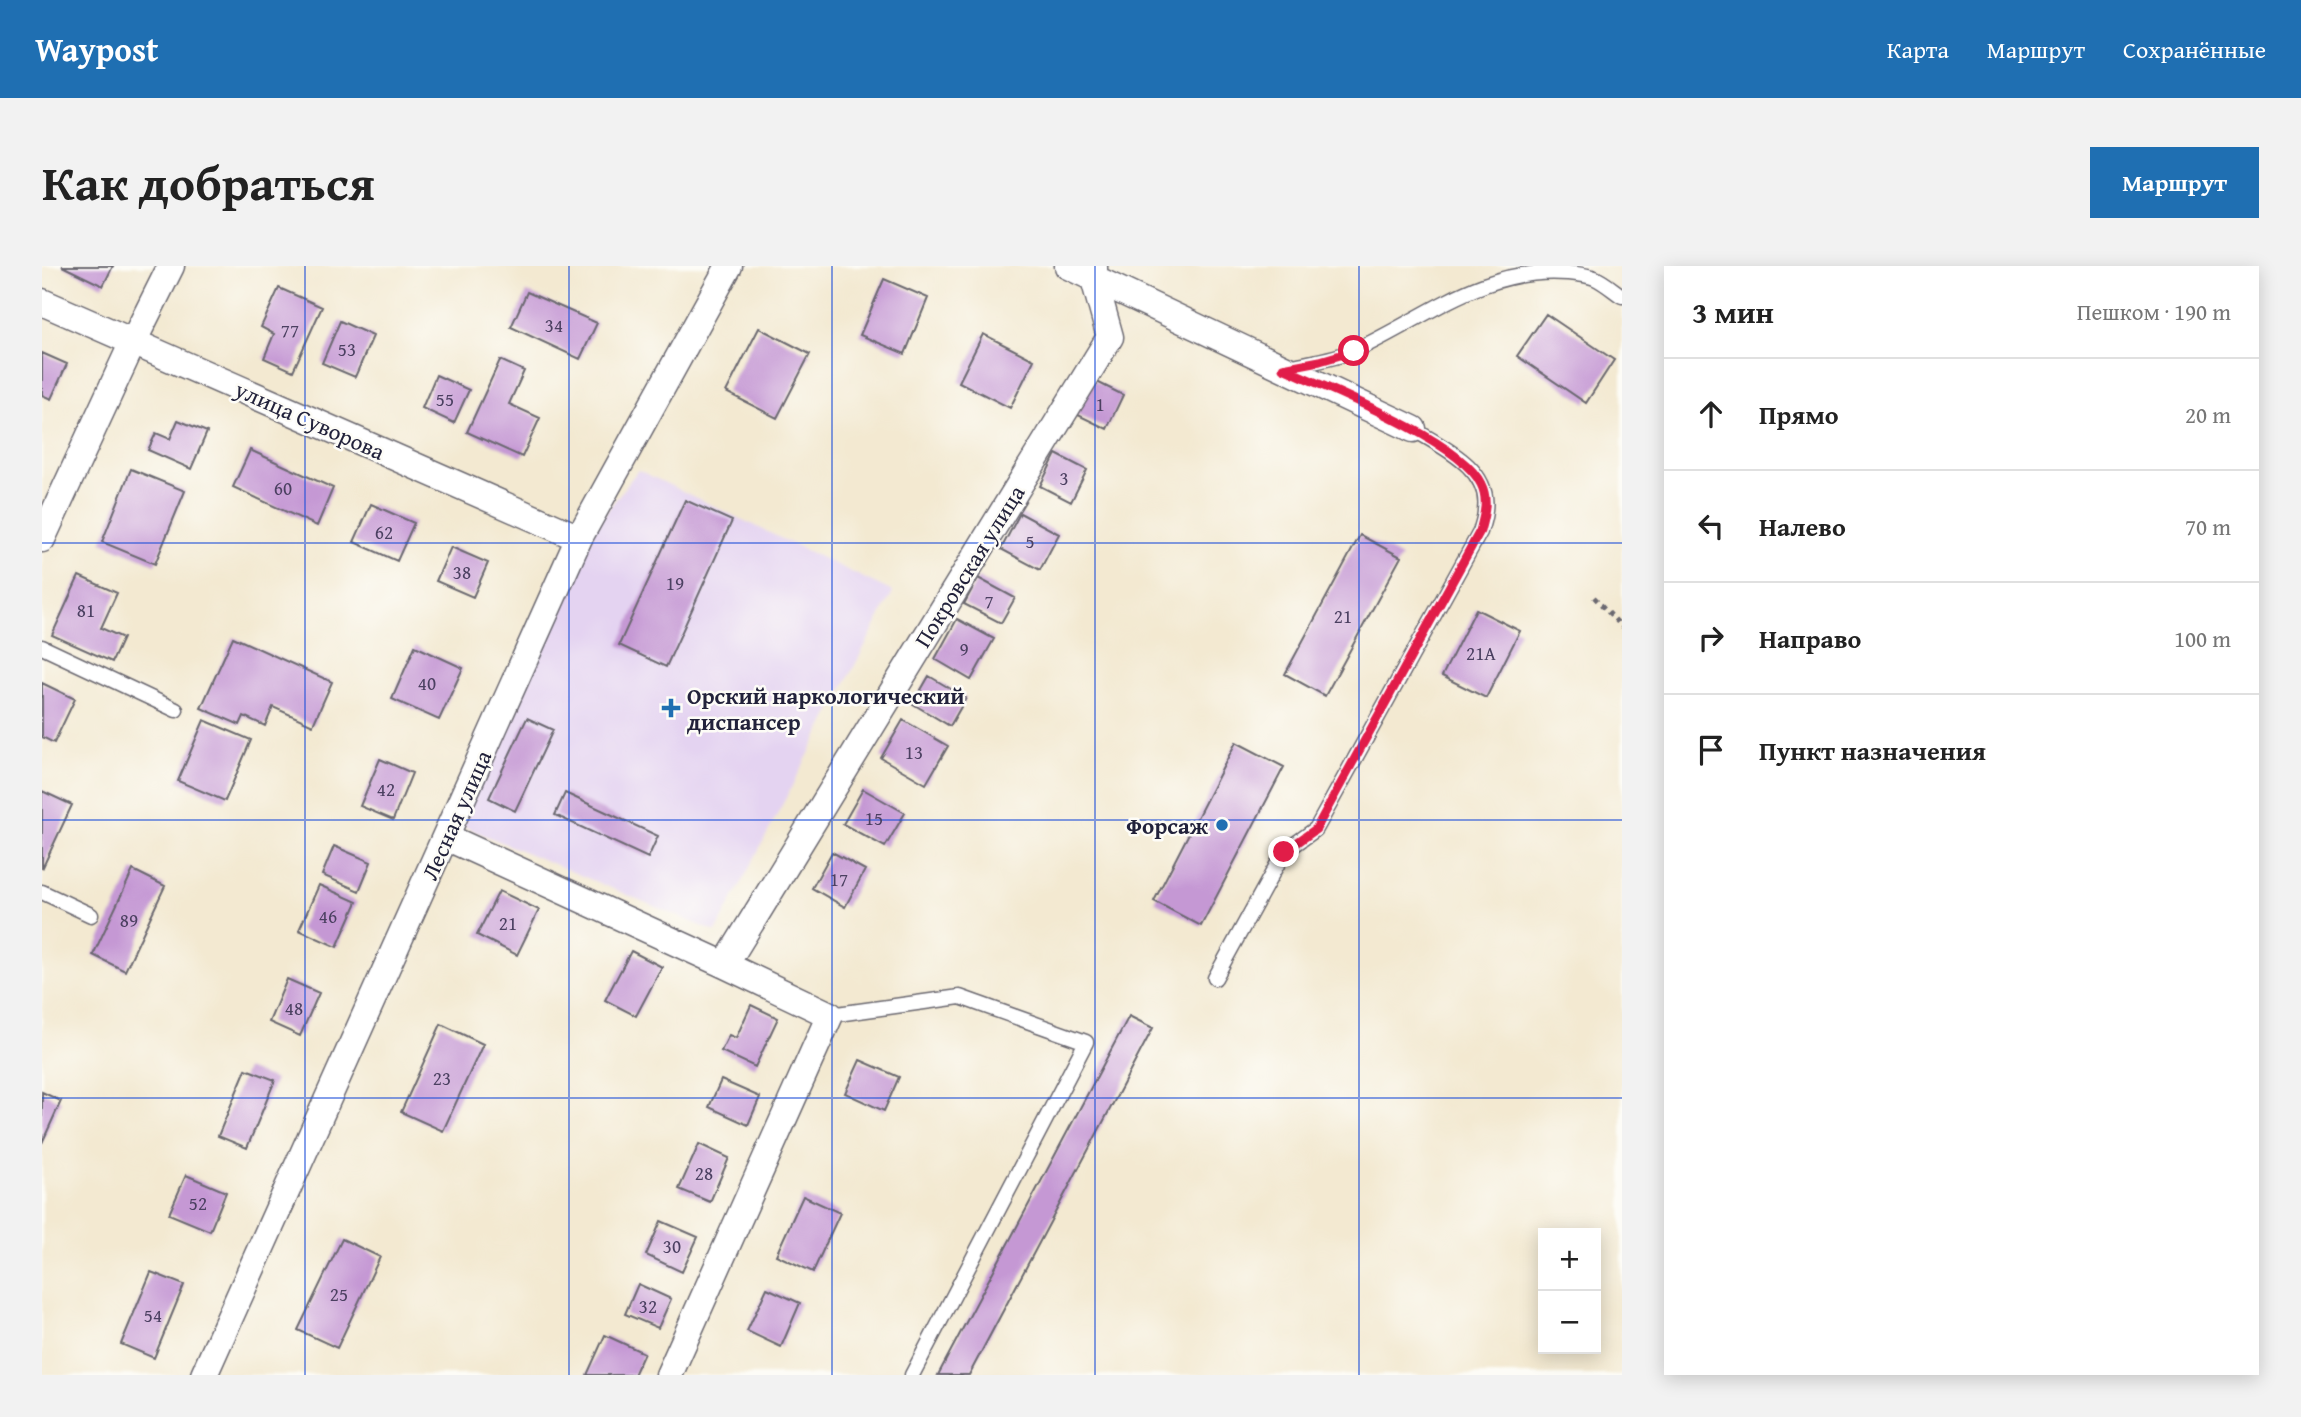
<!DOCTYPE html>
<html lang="ru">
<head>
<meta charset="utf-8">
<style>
  body { margin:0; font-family:"Gentium Book Plus",serif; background:#f2f2f2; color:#222 }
  .controls { position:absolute; right:21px; bottom:21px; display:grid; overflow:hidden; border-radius:0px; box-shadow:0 4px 18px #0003 }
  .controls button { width:63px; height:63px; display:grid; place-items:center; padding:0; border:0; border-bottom:2px solid #e0e0e0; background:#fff; color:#222; font:35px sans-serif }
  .stop { position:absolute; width:21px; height:21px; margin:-16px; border:5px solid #e11d48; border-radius:50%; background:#fff }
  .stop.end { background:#e11d48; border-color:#fff; box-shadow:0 2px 7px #0008 }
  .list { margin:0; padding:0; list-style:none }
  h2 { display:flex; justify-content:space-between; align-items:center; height:91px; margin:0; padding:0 28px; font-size:30px }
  h2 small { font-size:23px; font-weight:400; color:#767676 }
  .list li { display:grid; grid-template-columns:46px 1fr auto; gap:21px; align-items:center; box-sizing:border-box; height:112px; padding:0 28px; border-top:2px solid #e0e0e0 }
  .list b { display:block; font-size:26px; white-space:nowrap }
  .list em { font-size:23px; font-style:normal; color:#767676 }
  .icon { flex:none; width:38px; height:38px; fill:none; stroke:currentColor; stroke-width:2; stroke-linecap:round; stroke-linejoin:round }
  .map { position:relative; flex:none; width:1580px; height:1109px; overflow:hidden; border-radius:0px }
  header { display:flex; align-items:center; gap:42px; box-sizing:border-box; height:98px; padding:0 35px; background:#1f6fb2; color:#fff }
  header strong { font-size:33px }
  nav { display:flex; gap:38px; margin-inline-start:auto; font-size:24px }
  .intro { display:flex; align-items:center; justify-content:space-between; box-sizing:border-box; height:168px; padding:0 42px }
  h1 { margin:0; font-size:49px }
  .button { padding:18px 32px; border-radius:0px; background:#1f6fb2; color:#fff; font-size:24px; font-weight:700 }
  main { display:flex; gap:42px; padding:0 42px }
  aside { flex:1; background:#fff; border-radius:0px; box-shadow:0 4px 18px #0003 }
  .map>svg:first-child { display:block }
</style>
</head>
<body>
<header>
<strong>Waypost</strong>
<nav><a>Карта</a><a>Маршрут</a><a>Сохранённые</a></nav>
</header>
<div class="intro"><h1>Как добраться</h1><a class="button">Маршрут</a></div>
<main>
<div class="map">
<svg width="1580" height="1109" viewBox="0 0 1580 1109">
  <rect width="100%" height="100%" fill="#fdfcf7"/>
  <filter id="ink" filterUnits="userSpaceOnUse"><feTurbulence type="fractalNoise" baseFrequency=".0143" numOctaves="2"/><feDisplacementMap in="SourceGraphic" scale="14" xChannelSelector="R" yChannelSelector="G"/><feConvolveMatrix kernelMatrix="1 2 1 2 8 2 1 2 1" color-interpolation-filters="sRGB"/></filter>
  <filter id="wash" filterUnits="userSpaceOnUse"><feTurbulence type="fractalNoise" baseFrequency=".00686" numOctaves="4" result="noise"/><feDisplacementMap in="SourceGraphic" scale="28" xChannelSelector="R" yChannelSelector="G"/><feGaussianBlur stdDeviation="1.57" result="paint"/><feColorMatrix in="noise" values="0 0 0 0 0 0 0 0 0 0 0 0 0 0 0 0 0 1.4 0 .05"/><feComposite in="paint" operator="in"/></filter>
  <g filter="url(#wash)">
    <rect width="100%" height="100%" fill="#f3e9d1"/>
    <path fill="#e4d3f1" d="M596,204L851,326L674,666L416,558L542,275Z"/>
    <g id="blocks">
      <path fill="#c598d4" d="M20,0H71L61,20Z
        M842,13L886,32L863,88L818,69Z
        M237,22L280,41L251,105L222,92L232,68L219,61Z
        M485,26L555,57L538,93L469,61Z
        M1504,48L1572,94L1544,137L1475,90Z
        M298,55L331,70L313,111L280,97Z
        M717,62L768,88L735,152L684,126Z
        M941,68L992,94L968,142L917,116Z
        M0,87L25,98L9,133L0,129Z
        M458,94L482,105L467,138L498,152L480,191L425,166Z
        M394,109L427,124L412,157L380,142Z
        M1051,114L1081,129L1065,163L1034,148Z
        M136,154L165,166L149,203L106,184L114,167L128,173Z
        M208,184L291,222L275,260L191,221Z
        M1014,188L1045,204L1029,236L998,220Z
        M89,203L143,225L113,298L60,276Z
        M643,234L690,255L624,401L577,379Z
        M329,238L372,257L355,295L312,276Z
        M978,247L1017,268L998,304L959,283Z
        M1318,269L1359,291L1283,430L1243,408Z
        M409,281L446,297L431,331L394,315Z
        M37,310L75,327L59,362L81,372L70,396L10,369Z
        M936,312L973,332L959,357L922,338Z
        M1434,343L1478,365L1444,432L1400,410Z
        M915,353L952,373L929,414L893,393Z
        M191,371L290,416L271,459L231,441L223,460L202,450L198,459L159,442Z
        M373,380L421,402L397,454L350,433Z
        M887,410L924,432L908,460L871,438Z
        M0,417L33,433L12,477L0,471Z
        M485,452L511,464L473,545L447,532Z
        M162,454L209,474L183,535L136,515Z
        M861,454L906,480L884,518L839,492Z
        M1194,476L1242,501L1159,660L1112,635Z
        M338,493L370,507L351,554L318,540Z
        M821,523L863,547L843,581L801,558Z
        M0,525L30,539L0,603Z
        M523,527L616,570L606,592L513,549Z
        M292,580L329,596L317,625L280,609Z
        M790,586L823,604L803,641L770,622Z
        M91,604L123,620L83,705L51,689Z
        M277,619L315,636L295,681L257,664Z
        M457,625L497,644L475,689L435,669Z
        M589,685L620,701L594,750L563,734Z
        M245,713L277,727L258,770L227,756Z
        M709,739L736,752L713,801L679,785L687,769L694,772Z
        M1087,750L1111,762L927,1109H896Z
        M399,758L441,778L401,865L359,846Z
        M818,794L857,811L842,845L803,827Z
        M204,803L233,814L205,882L176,870Z
        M679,814L718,831L706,859L667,841Z
        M0,826L19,835L0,877Z
        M657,878L687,892L668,936L637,923Z
        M144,909L184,926L168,965L127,948Z
        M761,930L798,947L771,1006L734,989Z
        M619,955L656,971L640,1006L604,989Z
        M300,973L338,991L295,1082L256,1064Z
        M109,1006L142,1019L112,1092L79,1078Z
        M596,1018L629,1033L616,1062L583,1048Z
        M725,1022L758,1037L739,1081L705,1065Z
        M563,1069L602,1087L592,1109H545Z"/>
    </g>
  </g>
  <g filter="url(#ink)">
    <use href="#blocks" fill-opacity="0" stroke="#6b6870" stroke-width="2"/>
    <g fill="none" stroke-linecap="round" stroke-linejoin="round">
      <defs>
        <path id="lane" d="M1246,101C1269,96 1293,93 1314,84C1386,51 1441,0 1526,7C1535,8 1545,9 1553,12C1562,16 1571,24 1580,30
          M0,381L134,444
          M0,626L49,649
          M1173,712L1242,586L1274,563L1438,266C1440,259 1443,251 1443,244C1449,202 1400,181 1371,163
          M788,749L918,731L1044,776L870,1109"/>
        <path id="street" d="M1026,0L1371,163
          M0,36L537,272
          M0,273L91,76L129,0
          M404,571L683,699L788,749L627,1109
          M683,699L1068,71L1052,13V0
          M162,1109L537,272L687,0"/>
      </defs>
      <use href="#lane" stroke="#6b6870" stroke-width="17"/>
      <use href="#street" stroke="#6b6870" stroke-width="29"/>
      <path stroke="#6b6870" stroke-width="4.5" stroke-dasharray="5 5" stroke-linecap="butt" d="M1552,331L1580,361"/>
      <use href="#lane" stroke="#fff" stroke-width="14"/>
      <use href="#street" stroke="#fff" stroke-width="26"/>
    </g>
  </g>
  <g fill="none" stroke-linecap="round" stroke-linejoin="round" filter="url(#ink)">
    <path stroke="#e11d48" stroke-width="9" d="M1242,586L1274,563L1438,265C1442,250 1447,234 1439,218C1419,175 1287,123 1241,102L1278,95L1312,85"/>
  </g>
  <path fill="none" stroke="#1d4ed8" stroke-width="2" stroke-opacity="0.55" d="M263,0V1109M527,0V1109M790,0V1109M1053,0V1109M1317,0V1109M0,277H1580M0,554H1580M0,832H1580"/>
  <g fill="#1f6fb2" stroke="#fdfcf7" stroke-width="2.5">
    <path d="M625.5 431.5h7v7h7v7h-7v7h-7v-7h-7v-7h7z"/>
    <circle cx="1180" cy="559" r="7"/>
  </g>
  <g text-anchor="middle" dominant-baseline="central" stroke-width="5" stroke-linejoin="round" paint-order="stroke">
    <g font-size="19" fill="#4b4061">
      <text x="512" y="59">34</text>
      <text x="248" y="64">77</text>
      <text x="305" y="83">53</text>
      <text x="403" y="133">55</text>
      <text x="1058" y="138">1</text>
      <text x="1022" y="212">3</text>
      <text x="241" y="222">60</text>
      <text x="342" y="266">62</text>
      <text x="988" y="275">5</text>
      <text x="420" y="306">38</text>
      <text x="633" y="317">19</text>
      <text x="947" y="335">7</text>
      <text x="44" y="344">81</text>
      <text x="1301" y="350">21</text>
      <text x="922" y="383">9</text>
      <text x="1439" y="387">21А</text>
      <text x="385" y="417">40</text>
      <text x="872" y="486">13</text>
      <text x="344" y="523">42</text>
      <text x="832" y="552">15</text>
      <text x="797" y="613">17</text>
      <text x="286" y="650">46</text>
      <text x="87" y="654">89</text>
      <text x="466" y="657">21</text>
      <text x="252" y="742">48</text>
      <text x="400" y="812">23</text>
      <text x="662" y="907">28</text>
      <text x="156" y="937">52</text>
      <text x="630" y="980">30</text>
      <text x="297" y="1028">25</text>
      <text x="606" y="1040">32</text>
      <text x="111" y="1049">54</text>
    </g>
    <g font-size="23" fill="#22223b" stroke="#fdfcf7">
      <text transform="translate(268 154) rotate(24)">улица Суворова</text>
      <text transform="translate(927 300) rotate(-58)">Покровская улица</text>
      <text transform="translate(414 549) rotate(-66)">Лесная улица</text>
    </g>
    <g font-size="23" font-weight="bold" fill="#22223b" stroke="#fdfcf7" text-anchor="start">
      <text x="645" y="429">Орский наркологический<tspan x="645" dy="26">диспансер</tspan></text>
      <text x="1166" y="559" text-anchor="end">Форсаж</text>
    </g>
  </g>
</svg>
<div class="controls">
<button>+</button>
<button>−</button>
</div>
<div class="stop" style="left:1312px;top:85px"></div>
<div class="stop end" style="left:1242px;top:586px"></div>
</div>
<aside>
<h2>3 мин<small>Пешком · 190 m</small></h2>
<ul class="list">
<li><svg class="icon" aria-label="ahead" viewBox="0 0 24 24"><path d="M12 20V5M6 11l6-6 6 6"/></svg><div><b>Прямо</b></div><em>20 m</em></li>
<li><svg class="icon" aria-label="left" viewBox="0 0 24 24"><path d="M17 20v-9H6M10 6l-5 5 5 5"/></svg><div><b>Налево</b></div><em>70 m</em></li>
<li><svg class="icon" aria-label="right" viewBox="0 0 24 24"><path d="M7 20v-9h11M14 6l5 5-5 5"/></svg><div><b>Направо</b></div><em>100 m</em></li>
<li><svg class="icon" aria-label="arrive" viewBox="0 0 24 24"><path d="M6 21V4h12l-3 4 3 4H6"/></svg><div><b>Пункт назначения</b></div></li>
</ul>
</aside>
</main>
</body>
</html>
